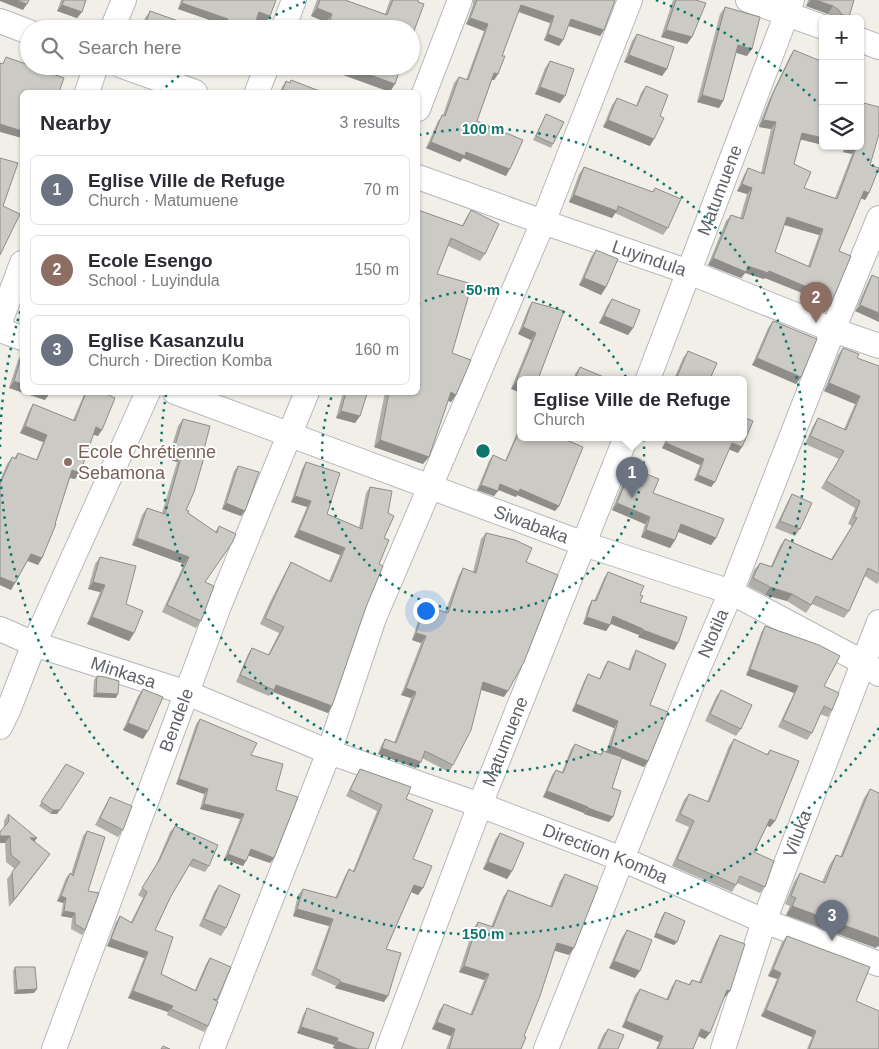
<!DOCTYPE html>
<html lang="en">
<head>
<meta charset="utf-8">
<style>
  body { margin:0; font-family:Helvetica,sans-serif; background:#f7f7f7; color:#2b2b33 }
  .controls { position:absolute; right:15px; top:15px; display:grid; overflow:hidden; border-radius:8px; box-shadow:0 1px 4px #0004 }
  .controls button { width:45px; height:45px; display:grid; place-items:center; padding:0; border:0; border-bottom:1px solid #e1e1e2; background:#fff; color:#2b2b33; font:25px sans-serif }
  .you { position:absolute; left:425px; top:610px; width:18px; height:18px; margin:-12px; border:4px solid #fff; border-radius:50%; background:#1a73e8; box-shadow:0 0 0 8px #1a73e833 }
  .badge { display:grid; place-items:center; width:32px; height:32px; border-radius:50%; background:#ea4335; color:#fff; font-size:16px; font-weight:700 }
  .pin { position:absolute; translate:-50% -41px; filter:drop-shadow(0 1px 2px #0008) }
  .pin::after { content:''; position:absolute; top:26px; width:18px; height:15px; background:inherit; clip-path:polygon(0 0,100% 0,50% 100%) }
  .popup { position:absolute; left:517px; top:376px; width:230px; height:65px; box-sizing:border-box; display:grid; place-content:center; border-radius:8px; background:#fff; filter:drop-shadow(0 1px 4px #0005); font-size:16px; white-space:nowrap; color:#7c7c81 }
  .popup b { font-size:19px; color:#2b2b33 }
  .popup::after { content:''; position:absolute; left:50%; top:100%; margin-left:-10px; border:10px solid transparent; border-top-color:#fff }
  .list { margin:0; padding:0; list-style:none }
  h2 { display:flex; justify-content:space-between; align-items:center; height:65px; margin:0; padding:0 20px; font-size:21px }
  h2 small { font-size:16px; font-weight:400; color:#7c7c81 }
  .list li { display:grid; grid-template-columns:32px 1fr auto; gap:15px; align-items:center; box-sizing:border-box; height:70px; margin:0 10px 10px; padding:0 10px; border:1px solid #e1e1e2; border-radius:8px }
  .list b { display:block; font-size:19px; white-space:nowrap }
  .list p { margin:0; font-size:16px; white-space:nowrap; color:#7c7c81 }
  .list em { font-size:16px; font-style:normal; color:#7c7c81 }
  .icon { flex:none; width:28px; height:28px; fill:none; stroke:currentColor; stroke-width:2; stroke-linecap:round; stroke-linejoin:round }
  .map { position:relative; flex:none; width:879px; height:1049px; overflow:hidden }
  .search { position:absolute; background:#fff; box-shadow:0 1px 4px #0004; left:20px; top:20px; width:400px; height:55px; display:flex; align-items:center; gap:12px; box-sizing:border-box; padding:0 18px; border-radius:28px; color:#7c7c81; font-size:19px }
  .panel { position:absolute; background:#fff; box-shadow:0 1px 4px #0004; left:20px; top:90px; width:400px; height:305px; border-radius:8px }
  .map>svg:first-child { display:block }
</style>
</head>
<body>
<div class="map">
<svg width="879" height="1049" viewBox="0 0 879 1049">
  <rect width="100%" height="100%" fill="#f1efe8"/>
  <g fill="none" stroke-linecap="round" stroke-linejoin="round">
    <defs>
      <g id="street">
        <path d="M748,0L823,27"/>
        <path d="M0,21L29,32"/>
        <path d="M112,29L124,0"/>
        <path d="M283,29L294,0"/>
        <path d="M860,40L879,47"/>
        <path d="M122,66L195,92"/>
        <path d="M87,92L96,66"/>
        <path d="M257,92L267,66"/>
        <path d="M418,109L460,0"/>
        <path id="s1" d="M418,177L543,222L689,272L833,330L879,346"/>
        <path d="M0,322L22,263"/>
        <path d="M0,330L22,338"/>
        <path id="s2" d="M648,379L792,0"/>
        <path id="s3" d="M175,392L584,544L731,592L864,663L879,674"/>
        <path id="s4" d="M0,629L34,644L187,693L329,752L480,805L622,859L764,921L879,964"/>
        <path d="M0,727L8,711L34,644L148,392"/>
        <path id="s5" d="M54,1049L219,606L307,392"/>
        <path d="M212,1049L329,752L374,618L543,222L630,0"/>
        <path id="s6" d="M388,1049L480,805L626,437"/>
        <path id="s7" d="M546,1049L698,669L731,592L833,330L879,218"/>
        <path id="s8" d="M723,1049L764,921L879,622"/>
      </g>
    </defs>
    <use href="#street" stroke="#b5b8bc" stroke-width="26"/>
    <use href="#street" stroke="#fff" stroke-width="24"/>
  </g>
  <path fill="#afaea9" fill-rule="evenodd" d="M61,0H86L82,12L77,18L57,11Z
    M181,0H276L266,23L257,19L253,29H223L224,25L178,9Z
    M317,0H345L385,14L390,0H418L411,29H324L326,22L311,16Z
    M473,0H615L604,30L600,36L568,26L563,40L559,46L544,40L550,23L518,12L502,56L498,74L494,80H492L477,121L506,176L463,158L460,162L426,148L438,121L443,115L454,83L459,77L466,80L484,31L466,24L473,5Z
    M673,0H696L692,37L687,44L661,37Z
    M808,0H854L848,19H834L828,14L806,6Z
    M725,7L747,56L736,53L723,101L719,108L697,102L720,14Z
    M150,11L178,29H141L145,18Z
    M637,34L667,69L662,76L624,62L632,41Z
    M794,50L801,140L794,164L804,188L835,198L852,154L843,152L844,150L827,146H860L870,165L869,193L865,200L861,198L839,251L825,312L812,307L815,298L765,278L764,279L745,273L741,278L708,265L726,221L731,215L740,218L747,194L737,191L744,175L748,168L761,173L771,129L759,127V125L769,100L790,56ZM784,225L819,235L808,266L775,252Z
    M550,61L560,103L535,94L545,68Z
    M291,80L322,92H280L282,87L286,81L289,83Z
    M646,86L650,146L603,127L612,105L617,98L636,106L641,93Z
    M546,114L553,144L551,148L533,140Z
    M584,167L652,192L655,188L668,228L663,235L615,213L612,218L569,202L579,174Z
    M418,210L462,226L466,218L471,210L485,254L480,261L448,246L437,274L452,353L456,395L451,402L448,401L423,464L374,447L385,392H418Z
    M596,250L606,287L601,295L579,285L591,257Z
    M872,275L879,278L855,311L868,282Z
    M612,299L633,328L628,335L599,323L607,306Z
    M532,302L564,311L538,379L511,389L531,340L518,334L528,309Z
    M773,321L801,377L796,384L752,365L768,328Z
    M843,348L857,358L879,366V581L877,584L865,576L849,611L844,618L812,604L806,613L787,601L765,595L748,586L754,570L760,563L771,566L780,546L785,539L831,559L852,526L848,524L855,508L821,488L839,459L805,444L813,426L818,418L844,429L855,404L824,391L838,355Z
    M688,351L710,379H674L683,358Z
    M22,353L45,400L9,388L18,360Z
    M580,367L605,379H573L575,374Z
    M85,392H103L98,436L93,434L75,479L70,478L42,558L38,565L27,561L11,590L0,585V480L7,464L12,457L14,458L18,453L36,460L43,442L20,433L29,411L33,404L73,420Z
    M344,392H360V416L355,423L336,418L342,396Z
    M183,419L186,510L188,513L215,532L219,526L205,582L201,621L196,628L162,612L184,564L132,545L142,515L147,508L162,513L177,462L168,459L178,426Z
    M521,423V437L559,506L555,511L517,495L516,497L498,490L494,496L477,490L489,461L493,455L505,461Z
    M667,437H743L738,453L729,449L715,482L711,487L694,480L700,465L662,448Z
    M306,462L327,514L359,528L366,493L370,487L388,513L379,564L366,607L328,713L273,692L269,696L236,682L248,654L252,648L268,655L279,633L260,624L270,602L287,569L291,562L329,581L340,555L294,537L307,507L291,502L302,469Z
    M238,466L245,511L241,516L222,509L234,471Z
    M631,468L653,493L716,538L711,545L678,532L675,540L670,548L641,537L645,524L612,510L626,475Z
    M792,494L800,529L795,536L775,528L788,501Z
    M486,533L526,562L504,697L481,690L453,765L449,772L422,758L416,768L378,754L381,746L385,739L394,743L411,698L401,695L421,643L412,640L421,612L425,606L445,612L459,575L463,568L473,572L481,539Z
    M100,557L134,633L129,641L87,624L100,592L88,589L95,564Z
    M608,572L640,595V602L678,643L674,650L638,637L639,635L611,624L606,631L583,624L588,607L592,600L594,601L604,578Z
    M765,626L824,686L832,710L828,717L820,714L812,733L807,740L778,727L794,693L746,675L761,633Z
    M636,650L650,705L648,761L644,767L621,758L612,788L609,822L584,814V813L543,797L552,775L556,770L562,772L571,749L575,744L600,754L603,751L606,752L614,728L572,711L584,681L588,674L599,679L604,667L608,661L628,669L632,657Z
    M97,676L116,698L93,697L94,680Z
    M143,689V739L123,730L138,696Z
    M721,690L741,729L736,736L705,721L716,697Z
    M200,719L251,755L276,790L274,858L270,863L249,855L243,866L224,859L240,819L200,809L204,794L176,784L196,724Z
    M734,739L766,755L770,750L775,821L770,827L767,826L754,852L765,887L760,893L737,883L732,892L672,866L689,827L675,821L684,800L689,794L707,802L729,746Z
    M66,764L57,814H51L39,806Z
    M360,769L406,799L413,859L423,888L418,895L411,892L386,949L384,1002L335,988L336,986L311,975L329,926L293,916L298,895L303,889L335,898L345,876L349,869L353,871L377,811L346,796L356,776Z
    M870,789L877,946L876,948L786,915L790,906L785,904L794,882L800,873L822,882L830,864L836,855L840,857L864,798Z
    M110,797L123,830L118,837L95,825L106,804Z
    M8,814L35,842L45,861L9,907L7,879L15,869L6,862L4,821Z
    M175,826L209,866L205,872L189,866L171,896L155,930L161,974L195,990L206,964L210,958L216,1001L208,1026L204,1032L167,1015L168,1012L128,998L144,958L107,946L116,922L120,916L131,922L143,898L138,895L156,865L170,832Z
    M87,831L88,891L85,930L82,935L71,929L72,918L61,916L63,903L57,901L66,878L70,873L71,874L83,836Z
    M500,833L512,871L507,879L483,869L495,840Z
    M565,874L569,955L555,950L524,1036L521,1049H446L451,1036L432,1029L439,1011L444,1004L470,1015L484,980L459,972L473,929L478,922L491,927L503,897L508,890L550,906L560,881Z
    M219,885L226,928L221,936L199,926L214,892Z
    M665,912L674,945L654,937L662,916Z
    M627,930L635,978L609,968L622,937Z
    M720,935L725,997H724L705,1039L698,1036L693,1049H656L659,1042L622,1027L635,995L640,989L666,1000L672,986L676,980L688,985L692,980L699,982L716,941Z
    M787,936L856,1001L879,1049H807L812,1037L761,1016L777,979L768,976L782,942Z
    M15,967L34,993L14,994L13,971Z
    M307,1008L368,1049L333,1048L334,1045L297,1033L303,1015Z
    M608,1029L618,1049H597L603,1035Z"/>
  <path fill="#8f8d8a" d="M0,0H16L27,4L23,10L0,1Z
    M811,0H816L833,6L828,14L806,6Z
    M182,3L228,19L224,25L178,9Z
    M62,5L82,12L77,18L57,11Z
    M521,5L554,16L550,23L517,11Z
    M317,8L332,14L326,22L311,16Z
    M259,12L270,16L266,23L255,19Z
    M841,14L849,17L848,19H838Z
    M470,18L488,24L484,31L466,24Z
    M571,19L604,30L600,36L566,25Z
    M226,26L230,28V29H224Z
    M666,30L692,37L687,44L661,37Z
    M548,34L563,40L559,46L544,40Z
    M738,45L752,49L747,56L734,52Z
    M629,55L667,69L662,76L624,62Z
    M318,66H346L395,84L390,92Z
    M494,73L498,74L494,80L490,79Z
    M540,87L565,96L560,103L535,94Z
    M702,95L723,101L719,108L697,102Z
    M608,120L654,139L650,146L603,127Z
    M763,120L776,122L771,129L759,127Z
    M0,124L22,131V138L0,132Z
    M802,133L823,138V145L798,139Z
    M431,142L466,152L510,169L506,176L463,158L460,162L426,148Z
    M827,146H847L844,150Z
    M847,146L856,148L852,154L843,152Z
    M742,184L752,188L747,194L737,191Z
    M864,191L869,193L865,200L860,198Z
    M574,195L617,211L612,218L569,202Z
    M787,217L823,229L819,235L782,224Z
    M713,258L769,271L819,292L815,298L765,278L764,279L745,273L741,278L708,265Z
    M584,278L606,287L601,295L579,285Z
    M817,300L830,306L825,312L812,307Z
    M860,305L879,313V322L855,311Z
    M604,316L633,328L628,335L599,323Z
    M523,327L536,333L531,340L518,334Z
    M757,358L801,377L796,384L752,365Z
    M14,381L22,384V392L50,393L45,400L9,388Z
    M516,382L521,384V393L511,389Z
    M829,383L860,396L855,404L824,391Z
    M451,392L456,395L451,402L446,400Z
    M341,411L360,416L355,423L336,418Z
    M25,426L47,435L43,442L20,433Z
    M96,427L102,430L98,436L91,434Z
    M380,440L429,457L423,464L374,447Z
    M666,443L704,459L700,465L662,448Z
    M732,443L742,447L738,453L728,449Z
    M173,452L182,454L177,462L168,459Z
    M72,470L80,473L75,479L67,477Z
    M698,475L715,482L711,487L694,480Z
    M500,484L520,489L559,506L555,511L517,495L516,497L497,489Z
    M481,485L498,491L494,496L477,490Z
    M295,496L311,501L307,507L291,502Z
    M226,503L245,511L241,516L222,509Z
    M617,503L650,517L645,524L612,510Z
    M681,524L716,538L711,545L676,531Z
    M299,530L345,548L340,555L294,537Z
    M646,530L675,540L670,548L641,537Z
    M137,538L189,557L184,564L132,545Z
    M31,554L42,558L38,565L26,560Z
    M0,577L15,583L11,590L0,585Z
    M93,582L105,585L100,592L88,589Z
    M770,587L792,594L787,601L765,595Z
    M613,616L643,629L639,635L609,623Z
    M92,617L134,633L129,641L87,624Z
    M587,617L610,625L606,631L583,624Z
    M643,630L678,643L674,650L638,637Z
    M416,633L426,636L421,643L412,640Z
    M750,669L798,686L794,693L746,675Z
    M483,682L508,691L504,697L479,689Z
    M276,685L332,706L328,713L273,692Z
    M406,688L416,692L411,698L401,695Z
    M96,693L118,694L116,698L93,697Z
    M576,704L618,721L614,728L572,711Z
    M128,723L148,731L143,739L123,730Z
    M611,746L648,761L644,767L606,752Z
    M382,748L421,762L416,768L378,754Z
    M179,779L208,789L204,794L176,784Z
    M547,791L588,807L584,813L543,797Z
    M204,804L244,814L240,819L200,809Z
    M588,808L613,817L609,822L584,814Z
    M53,810H60L57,814H51Z
    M770,819L775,821L770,827L766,825Z
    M0,836H10L5,843H0Z
    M30,838H37L32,845Z
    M251,849L274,858L270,863L247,855Z
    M50,854L45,861L9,907L14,900Z
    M228,854L246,861L243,866L224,859Z
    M488,862L512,871L507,879L483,869Z
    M414,885L423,888L418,895L409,891Z
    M61,896L66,898L63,903L57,901Z
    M792,906L879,938V947L877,946L876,948L786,915Z
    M297,909L333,919L329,926L293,916Z
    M64,911L75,913L72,918L61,916Z
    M656,933L677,942L674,945L654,937Z
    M111,939L148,952L144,958L107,946Z
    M557,943L574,948L569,955L552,950Z
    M614,961L640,971L635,978L609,968Z
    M464,966L489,974L484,980L459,972Z
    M773,969L781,973L777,979L768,976Z
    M340,982L388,996L384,1002L335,988Z
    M37,989L34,993L14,994L17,990Z
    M727,990L730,991L725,997L723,996Z
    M133,991L173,1006L168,1012L128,998Z
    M766,1010L816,1031L812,1037L761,1016Z
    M626,1021L663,1036L659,1042L622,1027Z
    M437,1022L455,1029L451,1036L432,1029Z
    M301,1027L338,1038L334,1045L297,1033Z
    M701,1029L710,1033L705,1039L696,1035Z
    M337,1041L358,1049H336L333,1048Z"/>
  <path fill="#cccac5" stroke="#8f8d8a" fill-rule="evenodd" d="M16,0H29L27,4Z
    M64,0H86L82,12L62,5Z
    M183,0H276L270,16L259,12L253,29H230V28L226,26L228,19L182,3Z
    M320,0H345L387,15L393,0H418V2L424,4L411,39V29H327L332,14L317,8Z
    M477,0H615L604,30L571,19L563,40L548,34L554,16L521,5L502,56H505L498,74L494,73L477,121L523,140L510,169L466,152L465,156L431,142L442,115L445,116L459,77L468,80L488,24L470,18Z
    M676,0H696L706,3L692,37L666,30Z
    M816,0H854L849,17L841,14L839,10L833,6Z
    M725,7L760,17L752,49L738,45L723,101L702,95Z
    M150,11L181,22L178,29H144Z
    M637,34L674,47L667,69L629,55Z
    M794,50L823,62V138L802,133L794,164L811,172L804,188L837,199L856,148L851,146H860V102L879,107V134L870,165L879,168L869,193L864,191L839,251L851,256L830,306L817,300L819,292L769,271L768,273L748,266L746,272L713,258L731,215L743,219L752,188L742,184L748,168L764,174L776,122L763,120L764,118L773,93ZM787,217L823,229L810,267L775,252Z
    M860,51L864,53L860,60Z
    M6,57L29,65V66H31L64,78L59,92H22V131L0,124V63L3,64Z
    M550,61L574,69L565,96L540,87Z
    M346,66H401L395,84Z
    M291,80L322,92H282L286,81L290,83Z
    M646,86L668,95L660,116L664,118L654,139L608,120L617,98L637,106Z
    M144,90L151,92H143Z
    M546,114L564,122L553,144L536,136Z
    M0,158L18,163L3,206L20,214L0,255Z
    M584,167L653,192L655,188L681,199L668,228L618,206L617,211L574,195Z
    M418,210L463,226L471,210L499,224L485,254L451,238L437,274L472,284L452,353L471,360L456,395L451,392L429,457L380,440L389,392H418Z
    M596,250L618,259L606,287L584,278Z
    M872,275L879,278V313L860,305Z
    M612,299L640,310L633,328L604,316Z
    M532,302L564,311L538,379H521V384L516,382L536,333L523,327Z
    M773,321L817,339L801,377L757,358Z
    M843,348L859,354L857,358L879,366V574L868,568L849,611L816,596L811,605L792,594L770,587L753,578L760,563L772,567L785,539L832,560L857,518L854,517L860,501L826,481L844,451L810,436L818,418L846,430L860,396L829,383Z
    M688,351L717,363L710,379H676Z
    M22,354V384L14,381Z
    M580,367L606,378L605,379H575Z
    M86,392H103L115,398L102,430L96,427L80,473L72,470L55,524H56L42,558L31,554L15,583L0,577V484L12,457L16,459L18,453L37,460L47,435L25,426L33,404L75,421Z
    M346,392H360L367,394L360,416L341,411Z
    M743,417L753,421L742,447L732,443L715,482L698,475L704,459L666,443L668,437H743Z
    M183,419L210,426L203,453L205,454L194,492L186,510L189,511L188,513L217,533L219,526L236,534L232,543L205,582L214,586L201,621L167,605L189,557L137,538L147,508L165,514L182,454L173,452Z
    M521,427V437H559L583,447L559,506L520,489L519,492L500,484L498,491L481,485L493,455L506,461Z
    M306,462L340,473L327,514L362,529L370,487L392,491L388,513L394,516L384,538L389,540L379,564L383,566L366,607L332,706L276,685L274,690L240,675L252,648L269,655L284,627L265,618L275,596L291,562L331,582L345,548L299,530L311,501L295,496Z
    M238,466L259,472L245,511L226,503Z
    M631,468L659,479L653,493L724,519L716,538L681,524L675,540L646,530L650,517L617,503Z
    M792,494L812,503L800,529L780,521Z
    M486,533L515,540L532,548L526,562L558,575L524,662L508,691L483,682L471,730L453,765L425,751L421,762L382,748L385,739L396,743L416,692L406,688L426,636L416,633L425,606L448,613L463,568L476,573Z
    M100,557L136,566L126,604L143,611L134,633L92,617L105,585L93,582Z
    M608,572L644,586L640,595L643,596L640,602L687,617L678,643L643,630V629L613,616L610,625L587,617L592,600L596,601Z
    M765,626L819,645L840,656L824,686L839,693L832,710L824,706L812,733L783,720L798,686L750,669Z
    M636,650L666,664L650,705L668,712L648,761L611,746L618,721L576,704L588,674L600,679L608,661L630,670Z
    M97,676L105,677L119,681L118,694L96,693Z
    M143,689L163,697L148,731L128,723Z
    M721,690L752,705L741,729L710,714Z
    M200,719L257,743L251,755L283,764L276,790L298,797L274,858L251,849L246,861L228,854L244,814L204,804L208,789L179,779Z
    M734,739L768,755L770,750L799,761L775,821L770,819L754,852L774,861L765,887L740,876L736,885L677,859L694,821L680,814L689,794L709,802Z
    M575,744L601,755L603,751L622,757L612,788L621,791L613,817L588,808V807L547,791L556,770L563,773Z
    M66,764L84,773L60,810H53L41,802Z
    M360,769L411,787L406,799L433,810L413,859L432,866L423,888L414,885L386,949L401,953L388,996L340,982V980L316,969L333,919L297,909L303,889L337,898L349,869L354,872L382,805L350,790Z
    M870,789L879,793V938L792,906L796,898L791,896L800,873L825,883L836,855L842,857Z
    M110,797L132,806L123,830L100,818Z
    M8,814L37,838H30L50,854L14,900L12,872L20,862L11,855L10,836H0V832L9,821Z
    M175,826L218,845L209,866L193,859L171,896L155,930L173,937L161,974L196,991L210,958L231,967L217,1000L213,999L218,1002L208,1026L171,1009L173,1006L133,991L148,952L111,939L120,916L132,923L147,892L142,888L160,859Z
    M87,831L105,837L88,891L99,893L85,930L75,924V913L64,911L66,898L61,896L70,873L73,876Z
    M500,833L524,843L512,871L488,862Z
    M565,874L598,887L574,948L557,943L540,996L524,1036L526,1037L521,1049H449L455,1029L437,1022L444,1004L472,1015L489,974L464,966L478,922L493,927L508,890L552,907Z
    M219,885L240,895L226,928L204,919Z
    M665,912L685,921L677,942L656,933Z
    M627,930L652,940L640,971L614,961Z
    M720,935L745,944L730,991L727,990L710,1033L701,1029L693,1049H658L663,1036L626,1021L640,989L668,1000L676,980L690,985L692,980L701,983Z
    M787,936L870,967L856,1001L879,1011V1049H809L816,1031L766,1010L781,973L773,969Z
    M15,967H35L37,989L17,990Z
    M307,1008L374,1033L368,1049H358L337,1041L338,1038L301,1027Z
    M608,1029L624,1035L618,1049H599Z
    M163,1046L170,1049H161Z"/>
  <g fill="none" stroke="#0f766e" stroke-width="2.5" stroke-dasharray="2.5 5">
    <path d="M418 304A161 161 0 1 1 333 393"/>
    <path d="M419 135A322 322 0 1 1 166 395"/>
    <path d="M879 728A483 483 0 0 1 0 455M0 447A483 483 0 0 1 22 306M160 92A483 483 0 0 1 189 68M249 29A483 483 0 0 1 310 0M656 0A483 483 0 0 1 822 107M858 147A483 483 0 0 1 879 174"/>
  </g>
  <circle fill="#8d6e63" stroke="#fff" stroke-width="2" cx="68" cy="462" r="5"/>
  <g text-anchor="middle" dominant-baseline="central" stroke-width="4" stroke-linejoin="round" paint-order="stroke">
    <g font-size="18" fill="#5f6368" stroke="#fff">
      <text stroke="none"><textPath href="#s2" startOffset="202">Matumuene</textPath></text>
      <text stroke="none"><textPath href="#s1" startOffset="245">Luyindula</textPath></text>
      <text stroke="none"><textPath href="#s3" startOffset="380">Siwabaka</textPath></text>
      <text stroke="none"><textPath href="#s7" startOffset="448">Ntotila</textPath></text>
      <text stroke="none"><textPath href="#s4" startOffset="131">Minkasa</textPath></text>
      <text stroke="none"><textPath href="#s5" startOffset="351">Bendele</textPath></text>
      <text stroke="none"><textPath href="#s6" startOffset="329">Matumuene</textPath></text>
      <text stroke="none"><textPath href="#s8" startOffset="228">Viluka</textPath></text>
      <text stroke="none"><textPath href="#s4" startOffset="646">Direction Komba</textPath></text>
    </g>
    <g font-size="18" fill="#785e54" stroke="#fff" text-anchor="start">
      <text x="78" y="452">Ecole Chrétienne<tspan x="78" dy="21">Sebamona</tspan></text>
    </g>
  </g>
  <circle cx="483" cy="451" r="8" fill="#0f766e" stroke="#fff" stroke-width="2.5"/>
  <g font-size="15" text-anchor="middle" font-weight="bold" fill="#0f766e" stroke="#fff" stroke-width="4" stroke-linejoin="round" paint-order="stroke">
    <text x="483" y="134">100 m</text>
    <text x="483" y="295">50 m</text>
    <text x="483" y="939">150 m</text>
  </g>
</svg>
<div class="controls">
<button>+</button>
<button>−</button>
<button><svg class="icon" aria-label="layers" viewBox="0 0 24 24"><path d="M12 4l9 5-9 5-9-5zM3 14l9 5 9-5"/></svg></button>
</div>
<div class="you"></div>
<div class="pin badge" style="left:632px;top:498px;background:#6b7280">1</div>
<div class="popup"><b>Eglise Ville de Refuge</b>Church</div>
<div class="pin badge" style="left:816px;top:323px;background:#8d6e63">2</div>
<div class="pin badge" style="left:832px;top:941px;background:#6b7280">3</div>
<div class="search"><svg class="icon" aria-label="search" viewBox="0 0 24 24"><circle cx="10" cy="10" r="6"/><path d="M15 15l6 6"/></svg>Search here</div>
<section class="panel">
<h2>Nearby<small>3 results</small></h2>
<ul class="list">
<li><span class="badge" style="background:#6b7280">1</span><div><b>Eglise Ville de Refuge</b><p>Church · Matumuene</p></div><em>70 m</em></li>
<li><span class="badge" style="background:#8d6e63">2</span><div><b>Ecole Esengo</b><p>School · Luyindula</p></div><em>150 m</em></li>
<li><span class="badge" style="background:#6b7280">3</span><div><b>Eglise Kasanzulu</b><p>Church · Direction Komba</p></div><em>160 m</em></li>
</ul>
</section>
</div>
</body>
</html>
